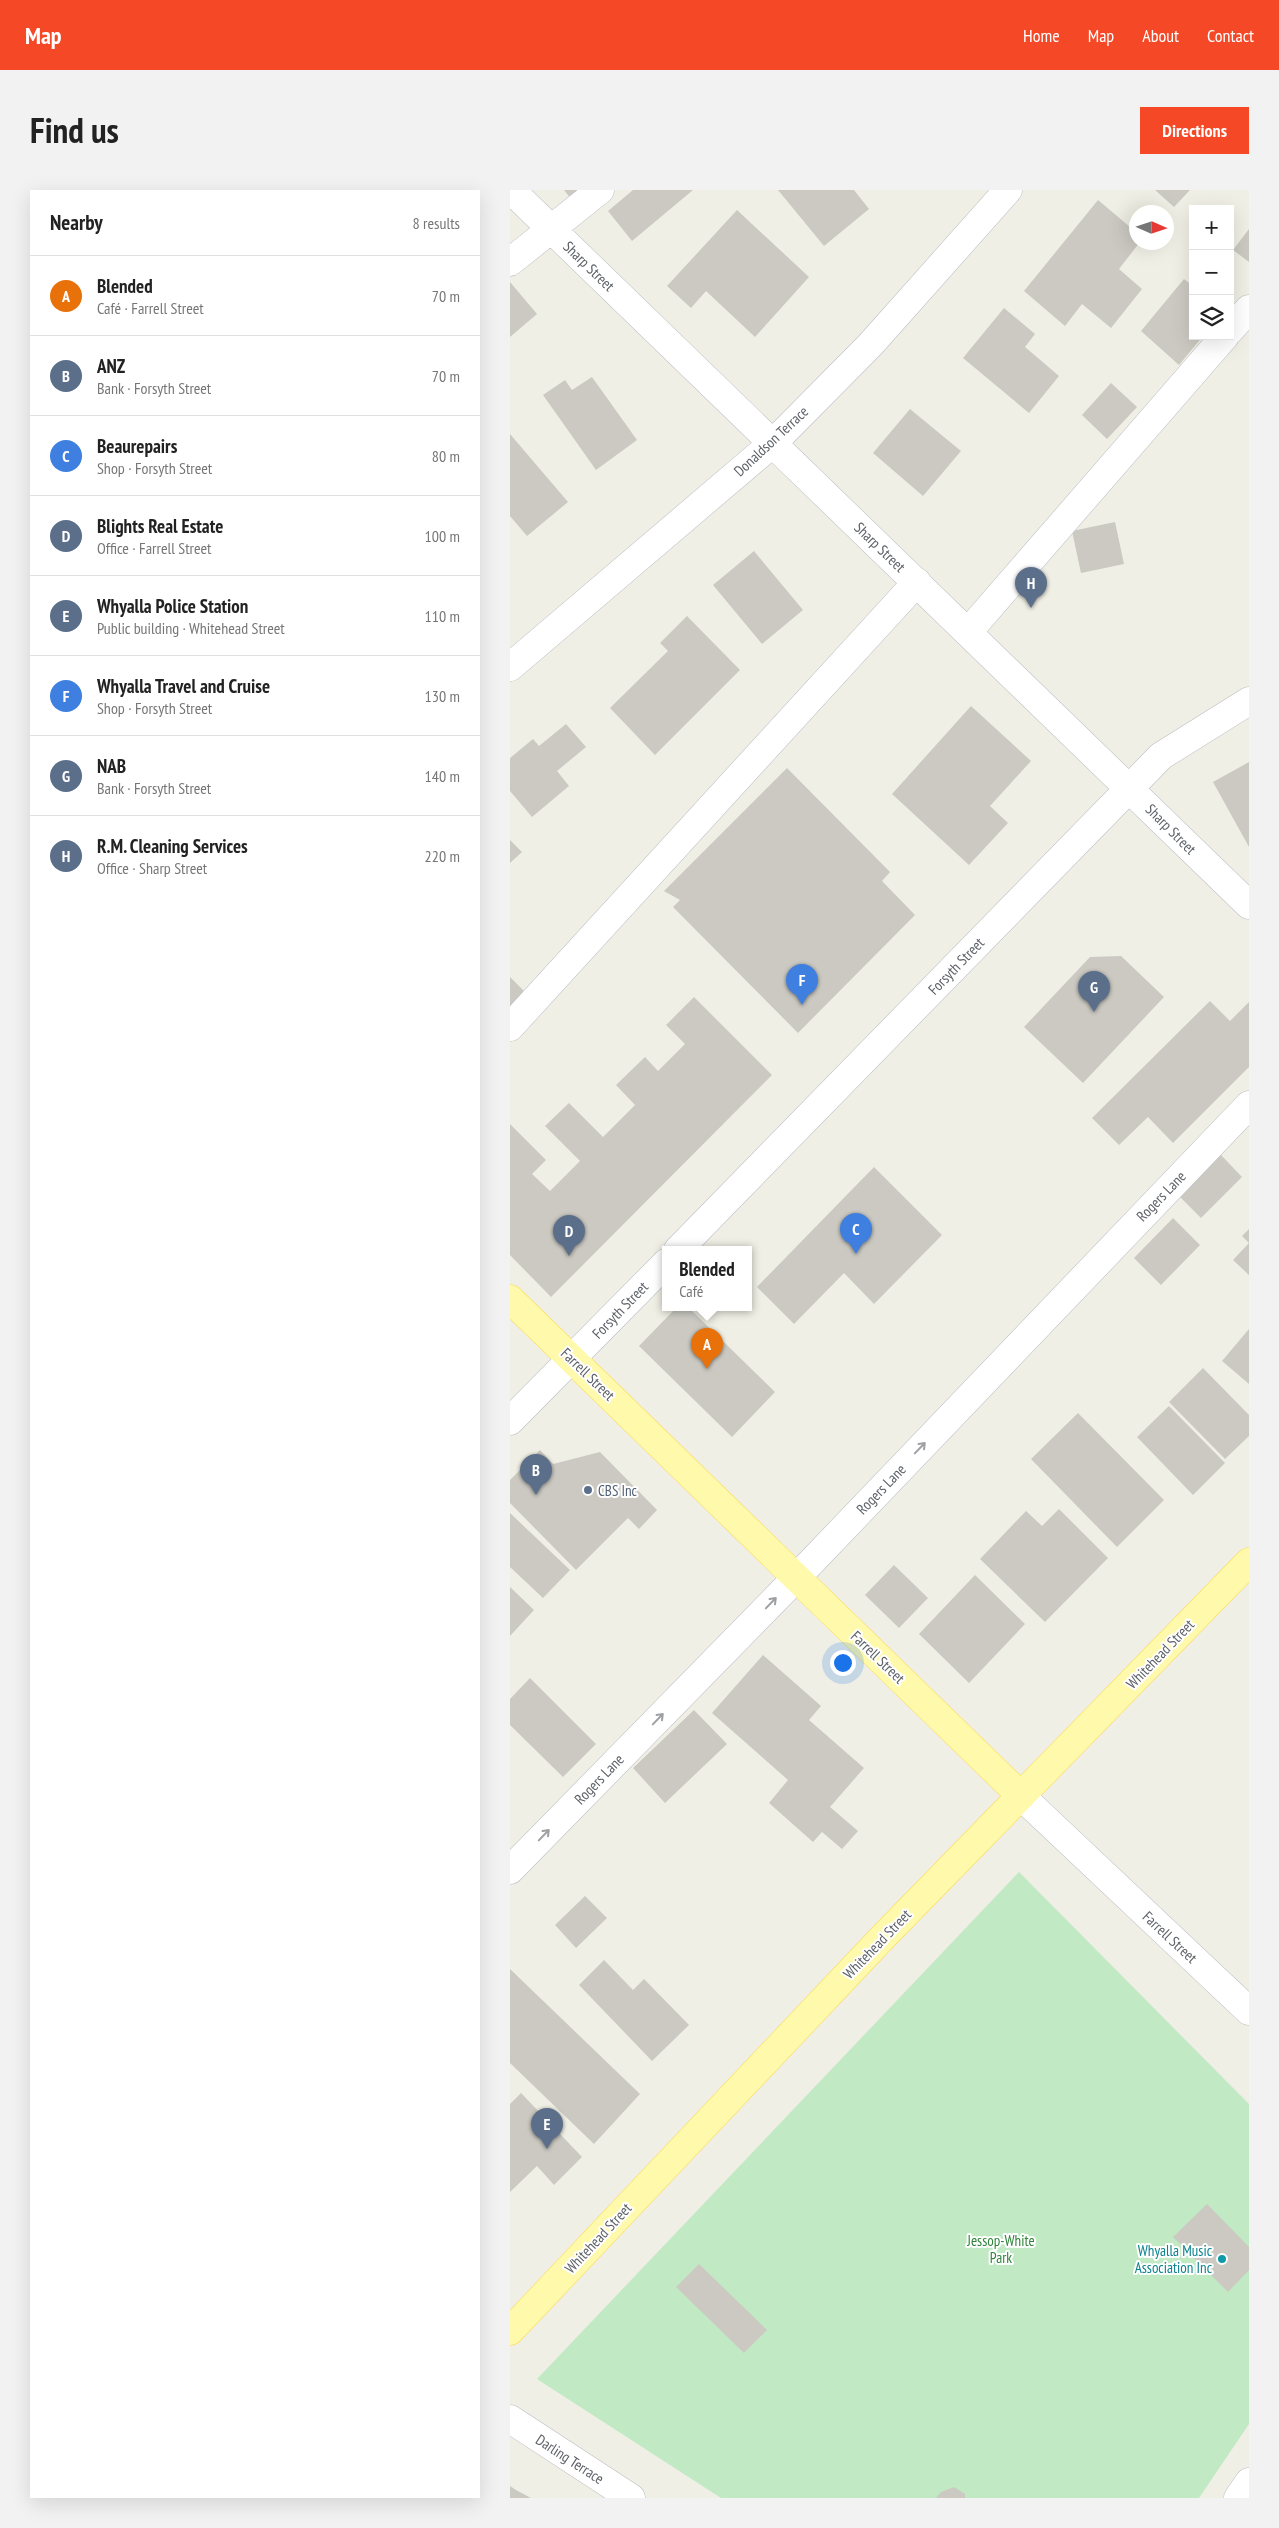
<!DOCTYPE html>
<html lang="en">
<head>
<meta charset="utf-8">
<style>
  body { margin:0; font-family:"PT Sans Narrow",sans-serif; background:#f2f2f2; color:#222 }
  .controls { position:absolute; right:15px; top:15px; display:grid; overflow:hidden; border-radius:0px; box-shadow:0 5px 20px #0002 }
  .controls button { width:45px; height:45px; display:grid; place-items:center; padding:0; border:0; border-bottom:1px solid #e0e0e0; background:#fff; color:#222; font:25px sans-serif }
  .compass { position:absolute; left:619px; top:15px; width:45px; height:45px; border-radius:50%; background:#fff; box-shadow:0 5px 20px #0002; rotate:93deg }
  .you { position:absolute; left:332px; top:1472px; width:18px; height:18px; margin:-12px; border:4px solid #fff; border-radius:50%; background:#1a73e8; box-shadow:0 0 0 8px #1a73e833 }
  .badge { display:grid; place-items:center; width:32px; height:32px; border-radius:50%; background:#f54827; color:#fff; font-size:16px; font-weight:700 }
  .pin { position:absolute; translate:-50% -41px; filter:drop-shadow(0 1px 2px #0008) }
  .pin::after { content:''; position:absolute; top:26px; width:18px; height:15px; background:inherit; clip-path:polygon(0 0,100% 0,50% 100%) }
  .popup { position:absolute; left:152px; top:1056px; width:90px; height:65px; box-sizing:border-box; display:grid; place-content:center; border-radius:0px; background:#fff; filter:drop-shadow(0 1px 4px #0005); font-size:16px; white-space:nowrap; color:#767676 }
  .popup b { font-size:19px; color:#222 }
  .popup::after { content:''; position:absolute; left:50%; top:100%; margin-left:-10px; border:10px solid transparent; border-top-color:#fff }
  .list { margin:0; padding:0; list-style:none }
  h2 { display:flex; justify-content:space-between; align-items:center; height:65px; margin:0; padding:0 20px; font-size:21px }
  h2 small { font-size:16px; font-weight:400; color:#767676 }
  .list li { display:grid; grid-template-columns:32px 1fr auto; gap:15px; align-items:center; box-sizing:border-box; height:80px; padding:0 20px; border-top:1px solid #e0e0e0 }
  .list b { display:block; font-size:19px; white-space:nowrap }
  .list p { margin:0; font-size:16px; white-space:nowrap; color:#767676 }
  .list em { font-size:16px; font-style:normal; color:#767676 }
  .icon { flex:none; width:28px; height:28px; fill:none; stroke:currentColor; stroke-width:2; stroke-linecap:round; stroke-linejoin:round }
  .map { position:relative; flex:none; width:739px; height:2308px; overflow:hidden; border-radius:0px }
  header { display:flex; align-items:center; gap:30px; box-sizing:border-box; height:70px; padding:0 25px; background:#f54827; color:#fff }
  header strong { font-size:24px }
  nav { display:flex; gap:28px; margin-inline-start:auto; font-size:18px }
  .intro { display:flex; align-items:center; justify-content:space-between; box-sizing:border-box; height:120px; padding:0 30px }
  h1 { margin:0; font-size:35px }
  .button { padding:12px 22px; border-radius:0px; background:#f54827; color:#fff; font-size:18px; font-weight:700 }
  main { display:flex; gap:30px; padding:0 30px }
  aside { flex:1; background:#fff; border-radius:0px; box-shadow:0 5px 20px #0002 }
  .map>svg:first-child { display:block }
</style>
</head>
<body>
<header>
<strong>Map</strong>
<nav><a>Home</a><a>Map</a><a>About</a><a>Contact</a></nav>
</header>
<div class="intro"><h1>Find us</h1><a class="button">Directions</a></div>
<main>
<aside>
<h2>Nearby<small>8 results</small></h2>
<ul class="list">
<li><span class="badge" style="background:#e8710a">A</span><div><b>Blended</b><p>Café · Farrell Street</p></div><em>70 m</em></li>
<li><span class="badge" style="background:#5c6f8a">B</span><div><b>ANZ</b><p>Bank · Forsyth Street</p></div><em>70 m</em></li>
<li><span class="badge" style="background:#3f7fe0">C</span><div><b>Beaurepairs</b><p>Shop · Forsyth Street</p></div><em>80 m</em></li>
<li><span class="badge" style="background:#5c6f8a">D</span><div><b>Blights Real Estate</b><p>Office · Farrell Street</p></div><em>100 m</em></li>
<li><span class="badge" style="background:#5c6f8a">E</span><div><b>Whyalla Police Station</b><p>Public building · Whitehead Street</p></div><em>110 m</em></li>
<li><span class="badge" style="background:#3f7fe0">F</span><div><b>Whyalla Travel and Cruise</b><p>Shop · Forsyth Street</p></div><em>130 m</em></li>
<li><span class="badge" style="background:#5c6f8a">G</span><div><b>NAB</b><p>Bank · Forsyth Street</p></div><em>140 m</em></li>
<li><span class="badge" style="background:#5c6f8a">H</span><div><b>R.M. Cleaning Services</b><p>Office · Sharp Street</p></div><em>220 m</em></li>
</ul>
</aside>
<div class="map">
<svg width="739" height="2308" viewBox="0 0 739 2308">
  <rect width="100%" height="100%" fill="#f0efe5"/>
  <path fill="#c0e9c4" d="M509,1682L739,1914V2234L689,2308H211L27,2189Z"/>
  <path fill="#cbc9c2" d="M54,0H74L62,10Z
    M123,0H183L122,51L98,21Z
    M268,0H344L359,19L314,56Z
    M645,0H680L664,17Z
    M588,10L626,42V52H630L609,79L632,99L601,138L572,114L555,136L514,101Z
    M227,20L299,87L245,147L196,101L181,118L157,96Z
    M739,39V72L723,60Z
    M674,89L683,96V146H693L669,175L631,141Z
    M0,92L27,124L0,147Z
    M494,118L525,144L515,157L549,186L519,223L453,168Z
    M82,187L127,250L86,280L33,205L55,190L62,200Z
    M601,193L627,217L597,249L572,225Z
    M400,219L451,261L413,306L363,263Z
    M0,244L58,312L17,346L0,326Z
    M605,332L614,374L571,383L562,341Z
    M244,361L293,420L252,454L203,395Z
    M177,426L230,480L145,565L100,518L158,461L150,453Z
    M461,516L521,571L480,616L498,633L459,675L382,604Z
    M56,534L76,557L47,581L59,596L22,627L0,601V568L23,549L29,556Z
    M739,572V657L703,592Z
    M277,578L380,682L372,691L405,725L288,843L163,717L170,710L154,701Z
    M0,650L12,662L0,673Z
    M611,766L654,807L573,893L514,837L580,767Z
    M0,787L16,803L0,820Z
    M184,807L262,885L41,1107L0,1065V934L36,970L22,984L40,1001L70,971L35,936L59,913L93,947L125,915L106,895L135,867L148,881L175,854L156,835Z
    M700,811L720,831L739,812V877L663,953L638,927L609,955L582,928Z
    M711,965L732,987L691,1028L669,1006Z
    M364,977L432,1045L364,1114L334,1083L284,1134L247,1097Z
    M663,1028L690,1055L651,1095L624,1068Z
    M739,1039V1053L732,1046Z
    M739,1053V1085L723,1070Z
    M166,1118H179L265,1202L222,1247L129,1156Z
    M739,1139V1194L712,1171Z
    M693,1178L739,1225V1246L715,1269L659,1212Z
    M659,1216L715,1273L683,1305L627,1247Z
    M568,1223L654,1310L607,1357L521,1269Z
    M30,1260L43,1274L90,1262L147,1320L129,1339L118,1328L66,1380L0,1313V1290Z
    M549,1319L598,1368L535,1432L470,1369L516,1321L532,1336Z
    M0,1323L60,1380L33,1408L0,1377Z
    M384,1375L418,1408L389,1438L355,1405Z
    M465,1385L515,1434L459,1493L409,1444Z
    M0,1397L24,1420L0,1446Z
    M253,1465L311,1516L299,1530L354,1578L320,1617L348,1641L332,1659L312,1642L303,1652L259,1613L278,1590L202,1523Z
    M20,1488L86,1554L53,1587L0,1535V1509Z
    M184,1520L217,1554L155,1613L123,1578Z
    M75,1706L97,1728L66,1758L45,1735Z
    M94,1770L123,1800L134,1789L179,1835L142,1871L69,1795Z
    M0,1779L130,1904L84,1954L0,1873Z
    M11,1903L72,1967L44,1995L27,1976L0,2002V1914Z
    M697,2014L739,2057V2080L718,2102L663,2047Z
    M189,2074L257,2140L234,2163L166,2097Z
    M0,2296L6,2300L21,2308H0Z
    M444,2297L455,2304V2308H426L431,2302Z"/>
  <g fill="none" stroke-linecap="round" stroke-linejoin="round">
    <defs>
      <path id="minor" d="M1,0L739,715
        M0,72L90,0
        M720,140L739,119
        M458,442L715,146
        M0,477L263,253L361,154L498,0
        M0,837L407,392
        M168,1060L651,566L739,511
        M0,1231L156,1073
        M511,1606L739,1821
        M0,1680L287,1387L739,915
        M0,2229L121,2308
        M728,2308L739,2292"/>
      <path id="major" d="M0,1109L511,1606
        M0,2141L373,1747L739,1372"/>
    </defs>
    <use href="#minor" stroke="#babdc2" stroke-width="29"/>
    <use href="#major" stroke="#fbda54" stroke-width="29"/>
    <use href="#minor" stroke="#fff" stroke-width="28"/>
    <use href="#major" stroke="#fff9ac" stroke-width="28"/>
  </g>
  <defs><path id="oneway-shaft" d="M-6 0H5M1.5-3L5.5 0L1.5 3" fill="none" stroke-width="1.6" stroke-linecap="round" stroke-linejoin="round" transform="scale(1.25)"/></defs>
  <g stroke="#9ea0a4">
    <use href="#oneway-shaft" transform="translate(410 1258) rotate(-46)"/>
    <use href="#oneway-shaft" transform="translate(261 1413) rotate(-46)"/>
    <use href="#oneway-shaft" transform="translate(148 1529) rotate(-46)"/>
    <use href="#oneway-shaft" transform="translate(34 1645) rotate(-46)"/>
  </g>
  <circle fill="#5c6f8a" stroke="#fff" stroke-width="2" cx="78" cy="1300" r="5"/>
  <circle fill="#0f9aa8" stroke="#fff" stroke-width="2" cx="712" cy="2069" r="5"/>
  <g text-anchor="middle" dominant-baseline="central" stroke-width="4" stroke-linejoin="round" paint-order="stroke">
    <g font-size="15" fill="#5d6167" stroke="#fff">
      <text transform="translate(79 76) rotate(44)">Sharp Street</text>
      <text transform="translate(261 251) rotate(-43)">Donaldson Terrace</text>
      <text transform="translate(370 357) rotate(44)">Sharp Street</text>
      <text transform="translate(661 639) rotate(45)">Sharp Street</text>
      <text transform="translate(446 776) rotate(-46)">Forsyth Street</text>
      <text transform="translate(651 1006) rotate(-46)">Rogers Lane</text>
      <text transform="translate(110 1120) rotate(-46)">Forsyth Street</text>
      <text transform="translate(78 1184) rotate(44)">Farrell Street</text>
      <text transform="translate(371 1299) rotate(-46)">Rogers Lane</text>
      <text transform="translate(650 1464) rotate(-46)">Whitehead Street</text>
      <text transform="translate(368 1467) rotate(44)">Farrell Street</text>
      <text transform="translate(89 1589) rotate(-46)">Rogers Lane</text>
      <text transform="translate(660 1747) rotate(43)">Farrell Street</text>
      <text transform="translate(367 1754) rotate(-46)">Whitehead Street</text>
      <text transform="translate(88 2048) rotate(-47)">Whitehead Street</text>
      <text transform="translate(60 2269) rotate(33)">Darling Terrace</text>
    </g>
    <g font-size="15" fill="#4e5e75" stroke="#fff" text-anchor="start">
      <text x="88" y="1300">CBS Inc</text>
    </g>
    <g font-size="15" fill="#2f843a" stroke="#fff">
      <text x="491" y="2050">Jessop-White<tspan x="491" dy="17">Park</tspan></text>
    </g>
    <g font-size="15" fill="#0d838f" stroke="#fff" text-anchor="end">
      <text x="702" y="2060">Whyalla Music<tspan x="702" dy="17">Association Inc</tspan></text>
    </g>
  </g>
</svg>
<div class="controls">
<button>+</button>
<button>−</button>
<button><svg class="icon" aria-label="layers" viewBox="0 0 24 24"><path d="M12 4l9 5-9 5-9-5zM3 14l9 5 9-5"/></svg></button>
</div>
<svg class="compass" viewBox="-18 -18 36 36"><path d="M0-13l5 13h-10z" fill="#e53935"/><path d="M0 13l5-13h-10z" fill="#767676"/></svg>
<div class="you"></div>
<div class="pin badge" style="left:197px;top:1179px;background:#e8710a">A</div>
<div class="popup"><b>Blended</b>Café</div>
<div class="pin badge" style="left:26px;top:1305px;background:#5c6f8a">B</div>
<div class="pin badge" style="left:346px;top:1064px;background:#3f7fe0">C</div>
<div class="pin badge" style="left:59px;top:1066px;background:#5c6f8a">D</div>
<div class="pin badge" style="left:37px;top:1959px;background:#5c6f8a">E</div>
<div class="pin badge" style="left:292px;top:815px;background:#3f7fe0">F</div>
<div class="pin badge" style="left:584px;top:822px;background:#5c6f8a">G</div>
<div class="pin badge" style="left:521px;top:418px;background:#5c6f8a">H</div>
</div>
</main>
</body>
</html>
